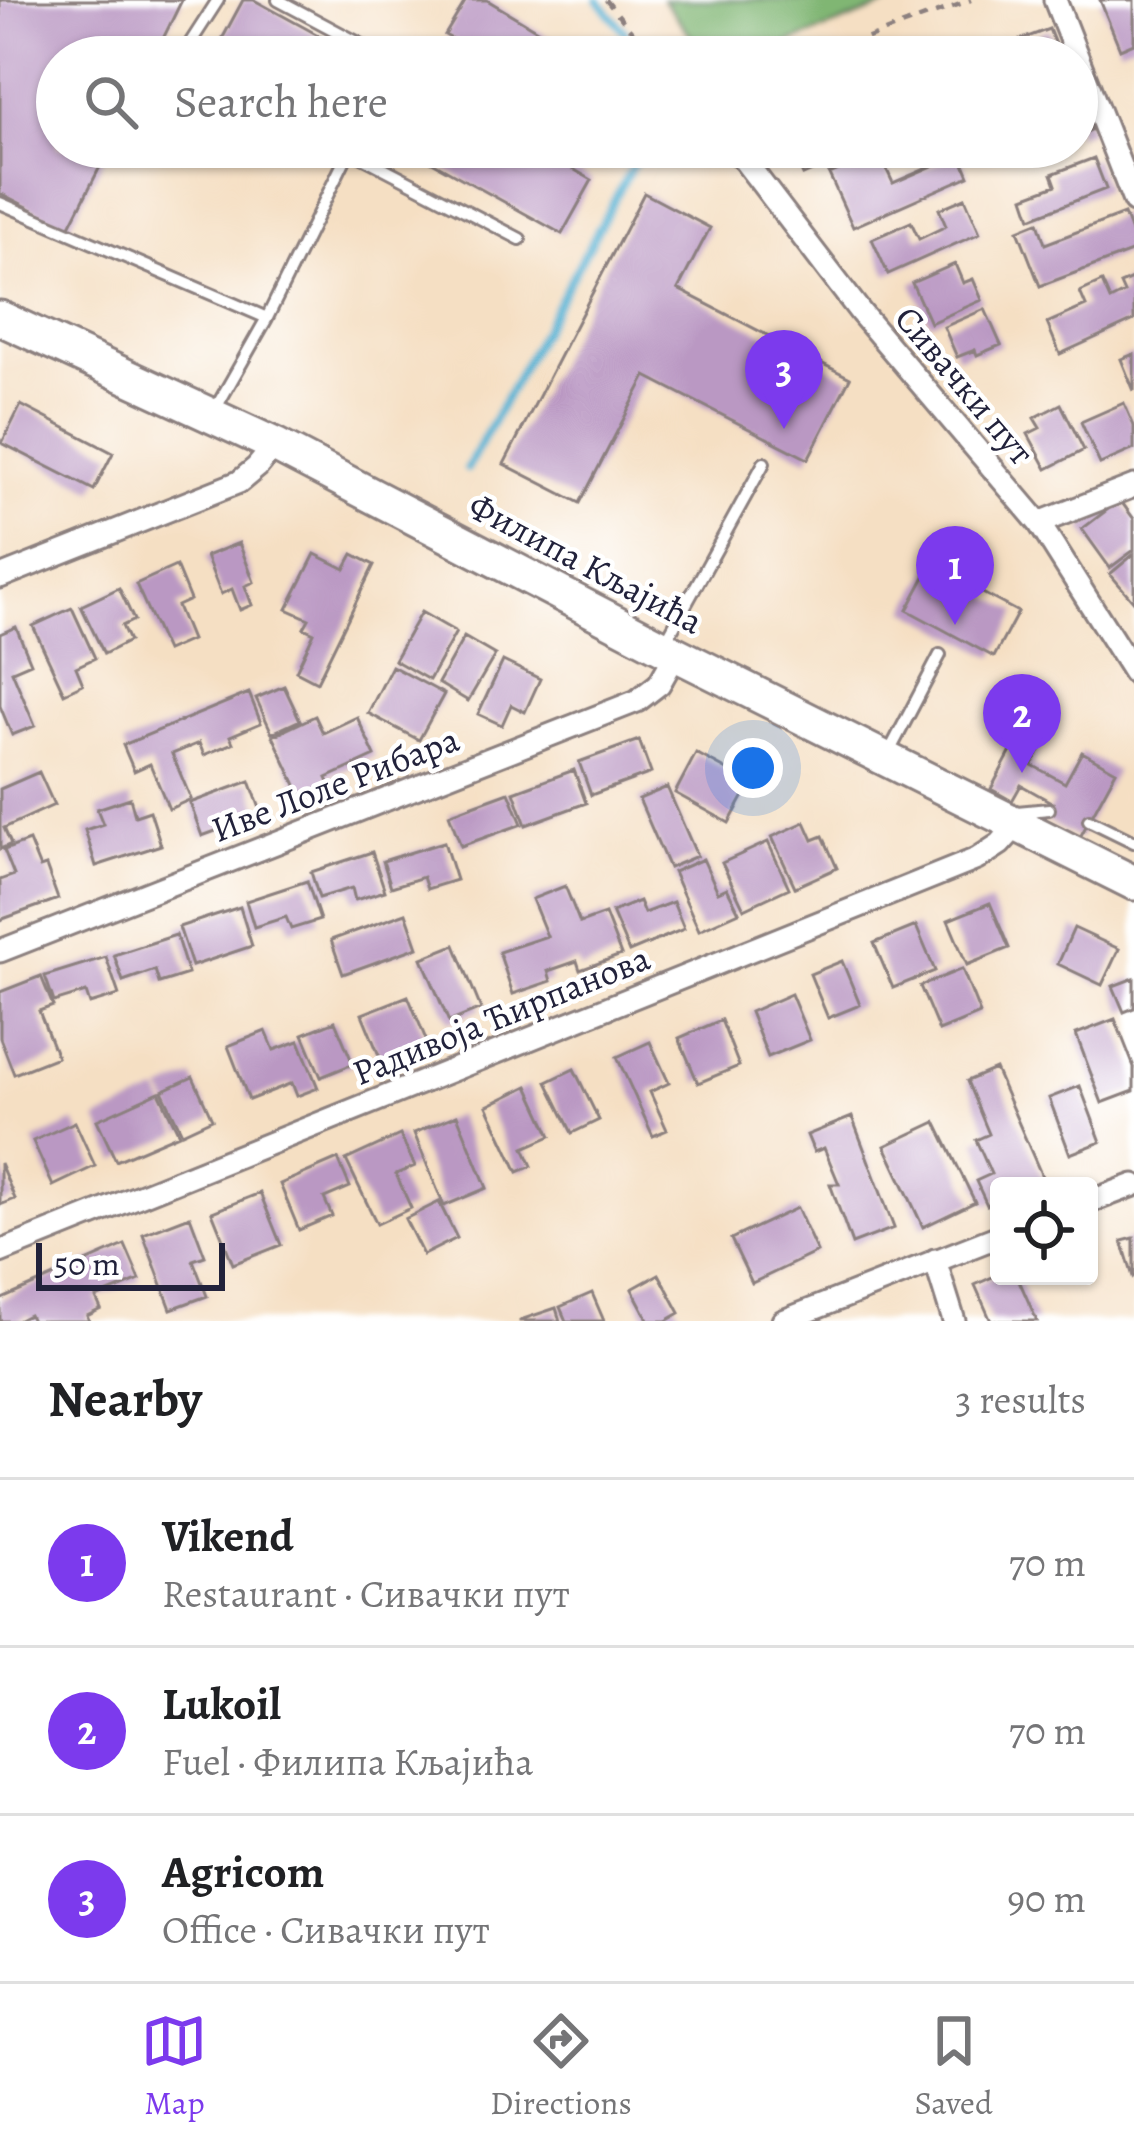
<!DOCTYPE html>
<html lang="en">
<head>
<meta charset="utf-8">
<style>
  body { margin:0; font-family:Alegreya,serif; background:#f2f2f2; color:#202124 }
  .controls { position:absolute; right:36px; bottom:36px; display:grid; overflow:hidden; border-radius:12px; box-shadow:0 3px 9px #0004 }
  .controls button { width:108px; height:108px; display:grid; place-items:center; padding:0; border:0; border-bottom:3px solid #e0e0e0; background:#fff; color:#202124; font:60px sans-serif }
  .scale { position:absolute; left:36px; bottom:30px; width:189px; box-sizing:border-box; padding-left:12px; border:6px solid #22223b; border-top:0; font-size:33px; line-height:42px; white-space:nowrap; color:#22223b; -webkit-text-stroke:9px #fff; paint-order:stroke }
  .you { position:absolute; left:753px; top:768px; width:42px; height:42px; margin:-30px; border:9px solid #fff; border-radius:50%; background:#1a73e8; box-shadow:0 0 0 18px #1a73e833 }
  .badge { display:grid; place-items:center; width:78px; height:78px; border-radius:50%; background:#7c3aed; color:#fff; font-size:39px; font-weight:700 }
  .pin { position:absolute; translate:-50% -99px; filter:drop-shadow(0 3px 6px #0008) }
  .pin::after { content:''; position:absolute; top:63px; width:42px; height:36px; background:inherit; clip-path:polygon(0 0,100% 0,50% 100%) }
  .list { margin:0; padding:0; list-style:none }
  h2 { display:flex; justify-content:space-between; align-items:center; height:156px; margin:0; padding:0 48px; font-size:51px }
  h2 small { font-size:39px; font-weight:400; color:#757577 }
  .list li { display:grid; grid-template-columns:78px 1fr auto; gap:36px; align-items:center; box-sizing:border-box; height:168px; padding:0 48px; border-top:3px solid #e0e0e0 }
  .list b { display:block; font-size:45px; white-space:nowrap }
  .list p { margin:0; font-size:39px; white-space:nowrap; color:#757577 }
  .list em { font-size:39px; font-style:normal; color:#757577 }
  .icon { flex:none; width:66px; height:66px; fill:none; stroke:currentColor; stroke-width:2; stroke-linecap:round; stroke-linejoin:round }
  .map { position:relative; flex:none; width:1134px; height:1321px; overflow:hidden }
  .search { position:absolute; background:#fff; box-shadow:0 3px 9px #0004; left:36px; right:36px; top:36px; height:132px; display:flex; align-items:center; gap:30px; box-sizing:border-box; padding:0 42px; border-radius:66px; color:#757577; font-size:45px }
  .sheet { height:660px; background:#fff }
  nav { display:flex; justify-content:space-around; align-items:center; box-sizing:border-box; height:168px; border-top:3px solid #e0e0e0; background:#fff; font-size:33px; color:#757577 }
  nav a { display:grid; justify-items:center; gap:6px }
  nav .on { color:#7c3aed }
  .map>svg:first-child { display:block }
</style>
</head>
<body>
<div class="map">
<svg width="1134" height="1321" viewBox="0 0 1134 1321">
  <rect width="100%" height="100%" fill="#fff"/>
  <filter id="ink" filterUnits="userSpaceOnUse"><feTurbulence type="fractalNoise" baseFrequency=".00833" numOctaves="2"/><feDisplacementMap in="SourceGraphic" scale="24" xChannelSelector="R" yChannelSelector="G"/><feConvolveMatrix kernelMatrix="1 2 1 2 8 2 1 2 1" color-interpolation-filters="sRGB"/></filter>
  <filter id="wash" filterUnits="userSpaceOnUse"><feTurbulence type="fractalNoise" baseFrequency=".004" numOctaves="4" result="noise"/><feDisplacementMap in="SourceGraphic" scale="48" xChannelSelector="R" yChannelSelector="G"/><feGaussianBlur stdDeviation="2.7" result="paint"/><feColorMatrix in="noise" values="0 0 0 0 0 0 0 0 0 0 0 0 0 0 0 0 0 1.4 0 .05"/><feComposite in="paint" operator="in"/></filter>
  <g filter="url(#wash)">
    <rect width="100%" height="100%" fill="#f5dfc3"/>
    <path fill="#80b673" stroke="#516c57" stroke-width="3" d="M663,0H902L753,57H707Z"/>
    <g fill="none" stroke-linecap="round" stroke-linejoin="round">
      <path stroke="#54b1d2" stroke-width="8" d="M598,0L646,57
        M467,469L643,147"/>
    </g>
    <g id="blocks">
      <path fill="#ba98c3" d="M0,0H182L154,57H57V147H110L69,228L0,193Z
        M243,0H254L351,53L349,57H251L221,41Z
        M466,0H487L582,57H483L445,35Z
        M1100,0H1134V43L1120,49Z
        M1049,29L1060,57H1020L1014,42Z
        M1077,99L1091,130L1077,136Z
        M405,147H535L592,180L562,234Z
        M790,147H867L803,175Z
        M879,153L893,183L960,154L969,176L853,227L829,174Z
        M1094,158L1106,189L1031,218L1024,197L1056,185L1052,174Z
        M644,193L710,228L678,289L850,378L808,459L646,376L580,503L504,464Z
        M965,198L980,233L888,274L872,239L911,222L919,239L946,226L939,209Z
        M1124,214L1134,240V251L1040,286L1018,230L1038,222L1045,244Z
        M955,264L963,283L973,279L982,300L930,323L912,283Z
        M1134,278V320L1060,354L1047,323L1086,306L1080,292L1102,282L1110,300L1124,293L1120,284Z
        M985,309L1001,345L977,355L975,350L957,357L944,327Z
        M1134,354V391L1121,359Z
        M1124,403L1134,426V449L1100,464L1081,422Z
        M1061,404L1084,450L1047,469L1028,434L1040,428L1034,418Z
        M21,405L113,453L94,490L2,443Z
        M1120,500L1134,519V550L1110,568L1082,529Z
        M239,543L254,582L245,586L252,605L240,610L232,589L221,594L206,556Z
        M942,545L974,563L964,583L1018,612L994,657L907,610Z
        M315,554L345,569L353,554L374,565L317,682L296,671L314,633L304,628L309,619L287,609Z
        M1134,554V602L1110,574Z
        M176,566L190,600L177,606L191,640L166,651L136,584Z
        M119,588L134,620L122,626L129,641L104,654L81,606Z
        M72,608L95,658L76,667L83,684L64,693L33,626Z
        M421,612L456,632L429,680L394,660Z
        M16,627L31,663L12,671L35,726L12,735L0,706V634Z
        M464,637L495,655L468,701L438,683Z
        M503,661L540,679L525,712L511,705L502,725L478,714Z
        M392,666L444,694L419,740L368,713Z
        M284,686L300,720L272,733L256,698Z
        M249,693L261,723L230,736L233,743L204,755L199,743L172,754L191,799L169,809L150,764L134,771L123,745Z
        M315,716L323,733L357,717L375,756L327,778L331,787L303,800L273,736Z
        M1018,738L1040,750L1032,765L1065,783L1082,752L1116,771L1079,839L1044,820L1053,803L1021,785L1012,801L991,789Z
        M639,740L651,773L591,795L579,762Z
        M696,753L751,783L729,823L675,793Z
        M574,770L586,803L526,825L514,792Z
        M39,772L54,805L4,828L11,844L0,849V789Z
        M250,781L262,814L202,836L190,803Z
        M667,787L697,856L669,868L639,799Z
        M509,792L522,824L461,846L449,814Z
        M130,798L135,816L150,811L161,845L96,866L85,830L103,824L97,809Z
        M805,822L813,840L823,836L837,868L795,887L772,837Z
        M29,841L40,868L46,866L58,899L0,920V880L14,875L4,850Z
        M444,842L456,880L427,889L423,877L391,887L383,861Z
        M768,842L789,888L744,909L722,863Z
        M372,852L385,891L355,900L352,888L319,898L311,872Z
        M703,859L718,892L727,888L739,912L699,930L673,872Z
        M307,881L320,920L291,929L286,917L254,927L246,901Z
        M565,886L580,923L605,914L621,955L580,970L577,961L548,971L551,981L513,994L499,952L547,936L532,899Z
        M639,901L644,913L673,902L684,929L629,952L612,912Z
        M990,903L1009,948L967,965L948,920Z
        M240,907L252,946L192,966L179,927Z
        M406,913L418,947L343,974L331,940Z
        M916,926L935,971L893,988L874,943Z
        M1074,928L1119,949L1102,985L1058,964Z
        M176,935L188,974L159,983L155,970L123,981L114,955Z
        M455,945L481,1009L449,1022L422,958Z
        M106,957L119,995L90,1004L86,992L54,1002L45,976Z
        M842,961L860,1005L828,1018L810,974Z
        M962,969L980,1014L939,1031L920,986Z
        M41,976L53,1006L39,1011L57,1057L14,1074L0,1038V992Z
        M1134,978V1008L1124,1012L1113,986Z
        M791,994L810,1040L768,1057L750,1012Z
        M408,996L429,1047L383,1065L362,1014Z
        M1115,1019L1134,1067V1091L1102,1103L1076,1034Z
        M721,1020L739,1066L698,1083L679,1038Z
        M335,1021L353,1064L321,1077L303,1034Z
        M266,1031L274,1050L299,1041L318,1088L297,1096L292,1083L249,1100L228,1046Z
        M650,1042L669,1083L650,1092L667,1130L653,1136L617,1057Z
        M574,1069L599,1120L572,1133L547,1082Z
        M995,1069L1044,1181L1031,1186H999V1200L987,1205L976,1181L991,1174L976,1140L989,1134L967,1081Z
        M193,1077L212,1119L182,1133L162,1091Z
        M528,1086L551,1136L524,1148L532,1166L518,1172L487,1106Z
        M1080,1086L1101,1142L1070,1154L1049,1098Z
        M159,1092L179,1134L116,1161L97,1120Z
        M457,1115L487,1188L444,1206L414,1133Z
        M852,1117L894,1228L852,1244L830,1184H839L824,1148L814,1152L807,1135Z
        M75,1122L95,1166L53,1186L33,1141Z
        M936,1122L975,1202L923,1227L885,1146Z
        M400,1135L415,1166L396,1174L411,1208L377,1224L346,1160Z
        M338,1159L350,1187L324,1198L332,1216L299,1230L280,1184Z
        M0,1163L15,1199L0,1205Z
        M260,1193L281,1245L233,1264L212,1212Z
        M439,1202L457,1238L423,1255L405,1219Z
        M797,1208L817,1252L752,1283L731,1239Z
        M190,1216L205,1256L193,1260L207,1296L171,1309L143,1234Z
        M1134,1238V1276L1133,1277L1122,1241Z
        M125,1245L140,1280L96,1298L101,1309L87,1316L89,1321H32L29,1315L17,1321H0V1300Z
        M659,1274L680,1313L666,1321H649L632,1289Z
        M999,1274L1017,1276L1037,1321H991L975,1285Z
        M592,1293L604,1321H566L560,1307Z
        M556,1308L560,1321H520V1320Z"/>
    </g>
  </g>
  <g filter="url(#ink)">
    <use href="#blocks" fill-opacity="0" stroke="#8c807f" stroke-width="3"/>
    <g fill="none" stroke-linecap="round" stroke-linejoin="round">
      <defs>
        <path id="lane" d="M278,0L385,57
          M185,57L187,48L218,0
          M347,149L520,239
          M0,203L267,318
          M213,413L267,318L351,147
          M664,644L764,463
          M887,756L940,655
          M1017,812L1049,809
          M1089,820L1134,842"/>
        <path id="street" d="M1055,0L1134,201
          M734,147L861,313L1039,523L1134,673
          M1039,523L1134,486
          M0,577L239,482L257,467L275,445
          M0,951L637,701L659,684L676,654
          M1089,1202L1134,1185
          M0,1252L977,859L1000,844L1018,824
          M935,1260L954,1321
          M783,1321L999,1236"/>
        <path id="secondary" d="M0,318L275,445L676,654L1134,883"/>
      </defs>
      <use href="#lane" stroke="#8c807f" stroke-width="16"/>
      <use href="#street" stroke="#8c807f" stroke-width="27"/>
      <use href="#secondary" stroke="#8c807f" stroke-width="39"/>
      <path stroke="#8c807f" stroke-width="4.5" stroke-dasharray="9 9" stroke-linecap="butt" d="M606,0L653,57
        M817,57L971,0"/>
      <use href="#lane" stroke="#fff" stroke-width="10"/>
      <use href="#street" stroke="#fff" stroke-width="21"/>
      <use href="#secondary" stroke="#fff" stroke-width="33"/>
    </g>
  </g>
  <g text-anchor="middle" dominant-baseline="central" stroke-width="9" stroke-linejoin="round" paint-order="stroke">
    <g font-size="36" fill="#22223b" stroke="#fff">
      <text transform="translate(965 385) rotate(50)">Сивачки пут</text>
      <text transform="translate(586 563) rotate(28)">Филипа Кљајића</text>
      <text transform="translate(335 784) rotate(-21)">Иве Лоле Рибара</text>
      <text transform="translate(501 1015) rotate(-22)">Радивоја Ћирпанова</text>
    </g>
  </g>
</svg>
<div class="controls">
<button><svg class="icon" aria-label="locate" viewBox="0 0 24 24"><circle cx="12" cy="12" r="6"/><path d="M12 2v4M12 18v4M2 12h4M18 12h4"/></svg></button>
</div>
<div class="scale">50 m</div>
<div class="you"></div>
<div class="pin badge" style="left:955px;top:625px">1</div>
<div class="pin badge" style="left:1022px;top:773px">2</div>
<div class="pin badge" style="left:784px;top:429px">3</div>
<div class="search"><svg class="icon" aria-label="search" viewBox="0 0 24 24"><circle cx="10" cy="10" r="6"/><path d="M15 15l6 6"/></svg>Search here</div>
</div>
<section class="sheet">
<h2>Nearby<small>3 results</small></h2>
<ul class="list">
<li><span class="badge">1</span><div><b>Vikend</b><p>Restaurant · Сивачки пут</p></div><em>70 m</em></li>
<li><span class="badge">2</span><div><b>Lukoil</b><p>Fuel · Филипа Кљајића</p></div><em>70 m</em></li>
<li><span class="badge">3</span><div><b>Agricom</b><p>Office · Сивачки пут</p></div><em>90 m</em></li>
</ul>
</section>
<nav>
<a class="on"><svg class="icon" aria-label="map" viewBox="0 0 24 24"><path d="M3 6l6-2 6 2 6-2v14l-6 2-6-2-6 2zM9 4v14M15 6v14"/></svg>Map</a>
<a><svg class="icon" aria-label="directions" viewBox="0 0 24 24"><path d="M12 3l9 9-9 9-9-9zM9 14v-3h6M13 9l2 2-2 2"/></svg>Directions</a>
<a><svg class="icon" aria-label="saved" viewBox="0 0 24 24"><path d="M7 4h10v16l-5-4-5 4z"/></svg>Saved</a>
</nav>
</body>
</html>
